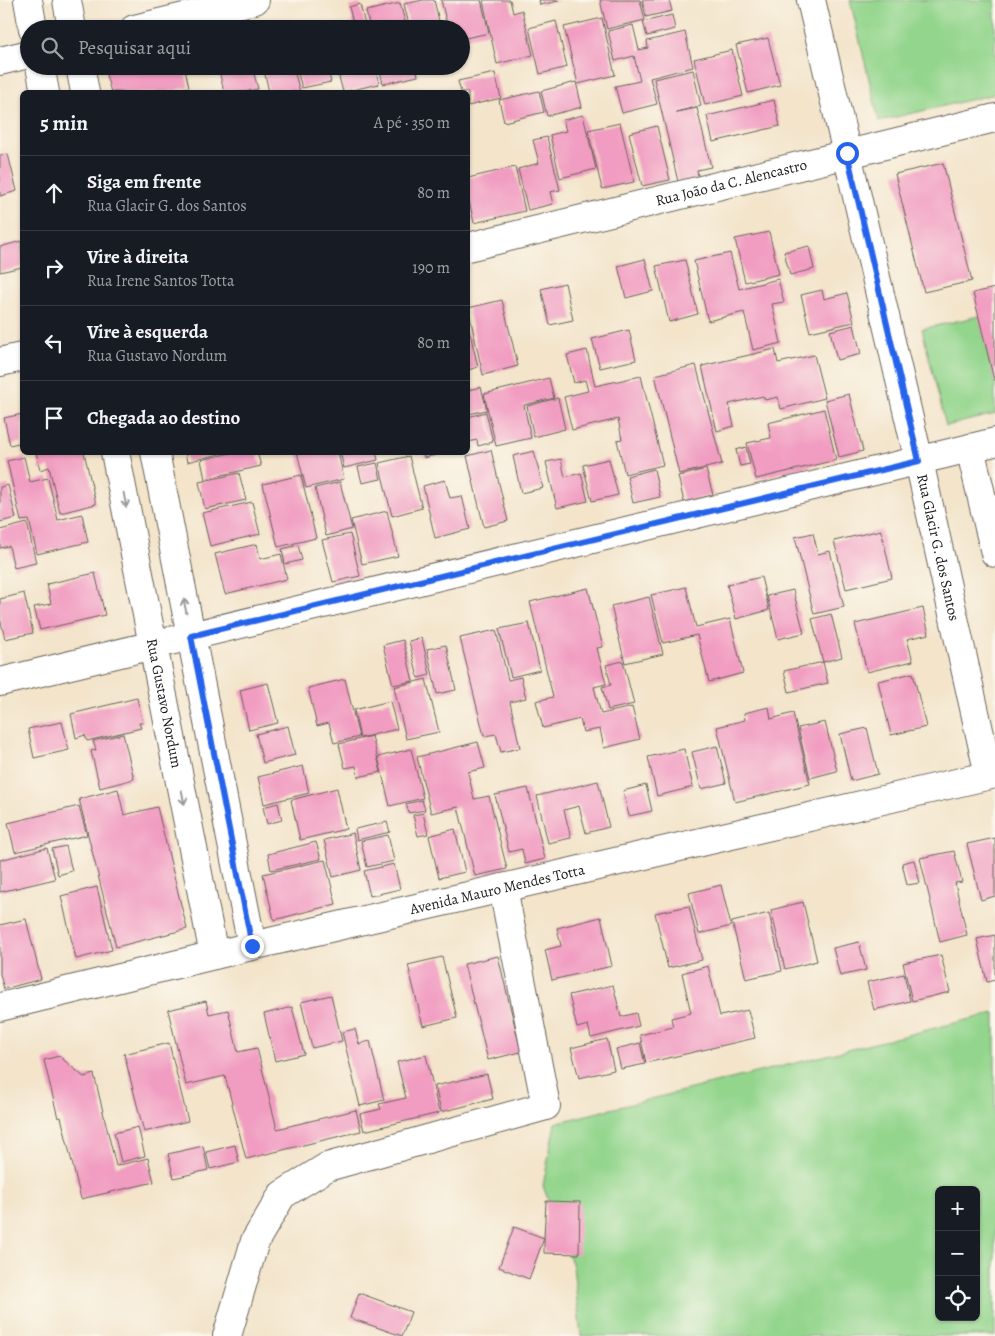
<!DOCTYPE html>
<html lang="pt">
<head>
<meta charset="utf-8">
<style>
  body { margin:0; font-family:Alegreya,serif; background:#242831; color:#f1f3f6 }
  .controls { position:absolute; right:15px; bottom:15px; display:grid; overflow:hidden; border-radius:8px; box-shadow:0 1px 4px #0004 }
  .controls button { width:45px; height:45px; display:grid; place-items:center; padding:0; border:0; border-bottom:1px solid #363941; background:#171b24; color:#f1f3f6; font:25px sans-serif }
  .stop { position:absolute; width:15px; height:15px; margin:-11px; border:4px solid #2563eb; border-radius:50%; background:#fff }
  .stop.end { background:#2563eb; border-color:#fff; box-shadow:0 1px 5px #0008 }
  .list { margin:0; padding:0; list-style:none }
  h2 { display:flex; justify-content:space-between; align-items:center; height:65px; margin:0; padding:0 20px; font-size:21px }
  h2 small { font-size:16px; font-weight:400; color:#9ea1a6 }
  .list li { display:grid; grid-template-columns:32px 1fr auto; gap:15px; align-items:center; box-sizing:border-box; height:75px; padding:0 20px; border-top:1px solid #363941 }
  .list b { display:block; font-size:19px; white-space:nowrap }
  .list p { margin:0; font-size:16px; white-space:nowrap; color:#9ea1a6 }
  .list em { font-size:16px; font-style:normal; color:#9ea1a6 }
  .icon { flex:none; width:28px; height:28px; fill:none; stroke:currentColor; stroke-width:2; stroke-linecap:round; stroke-linejoin:round }
  .map { position:relative; flex:none; width:995px; height:1336px; overflow:hidden }
  .search { position:absolute; background:#171b24; box-shadow:0 1px 4px #0004; left:20px; top:20px; width:450px; height:55px; display:flex; align-items:center; gap:12px; box-sizing:border-box; padding:0 18px; border-radius:28px; color:#9ea1a6; font-size:19px }
  .panel { position:absolute; background:#171b24; box-shadow:0 1px 4px #0004; left:20px; top:90px; width:450px; height:365px; border-radius:8px }
  .map>svg:first-child { display:block }
</style>
</head>
<body>
<div class="map">
<svg width="995" height="1336" viewBox="0 0 995 1336">
  <rect width="100%" height="100%" fill="#fbf7ec"/>
  <filter id="ink" filterUnits="userSpaceOnUse"><feTurbulence type="fractalNoise" baseFrequency=".02" numOctaves="2"/><feDisplacementMap in="SourceGraphic" scale="10" xChannelSelector="R" yChannelSelector="G"/><feConvolveMatrix kernelMatrix="1 2 1 2 8 2 1 2 1" color-interpolation-filters="sRGB"/></filter>
  <filter id="wash" filterUnits="userSpaceOnUse"><feTurbulence type="fractalNoise" baseFrequency=".0096" numOctaves="4" result="noise"/><feDisplacementMap in="SourceGraphic" scale="20" xChannelSelector="R" yChannelSelector="G"/><feGaussianBlur stdDeviation="1.12" result="paint"/><feColorMatrix in="noise" values="0 0 0 0 0 0 0 0 0 0 0 0 0 0 0 0 0 1.4 0 .05"/><feComposite in="paint" operator="in"/></filter>
  <g filter="url(#wash)">
    <rect width="100%" height="100%" fill="#f3e4ca"/>
    <path fill="#93d58c" stroke="#587854" fill-rule="evenodd" d="M850,0H995V94L879,121Z
      M979,316L995,383V414L946,426L922,329Z
      M995,1013V1336H581L573,1266L543,1186L555,1123ZM939,1190H976V1317H939Z"/>
    <g id="blocks">
      <path fill="#f19dc1" d="M423,0H434L441,29H410L404,4Z
        M441,0H481L489,33L461,39V29H448Z
        M485,0H510L513,13L522,10L533,55L497,64L483,1Z
        M539,0H558V1L540,5Z
        M600,0H640L645,20L607,29Z
        M642,0H669L672,11L646,17Z
        M400,3L407,29H370L366,11Z
        M360,4L366,29H330L353,23L349,7Z
        M672,15L675,29L647,36L643,22Z
        M602,18L615,75L578,84L564,27Z
        M556,21L567,67L540,74L529,28Z
        M633,25L639,50L648,48L647,41L685,32L693,67L650,78L657,104L622,113L615,86L640,81L634,56L615,61L608,31Z
        M768,38L780,85L748,93L736,45Z
        M732,50L743,96L705,105L694,59Z
        M110,66H184L189,87L166,92H111L106,75Z
        M218,66H252L258,89L244,92H224Z
        M263,66H293L300,92H269Z
        M296,66H327L331,82L302,88Z
        M336,66H375L379,84L343,92Z
        M379,66H416L418,76L383,84Z
        M693,70L701,106L676,112L697,108L711,167L697,170L699,181L679,186L654,79Z
        M495,73L501,98L468,106V92H461L458,81Z
        M576,82L582,107L547,116L541,91Z
        M539,91L544,112L504,122L499,100Z
        M774,100L780,126L713,142L707,116Z
        M583,115L596,169L560,178L550,135L566,131L563,120Z
        M620,123L634,182L602,189L588,130Z
        M657,126L670,180L642,186L629,133Z
        M547,137L560,190L550,192L553,204L528,210L518,169L539,163L533,140Z
        M8,154L17,191L0,196V155Z
        M943,163L972,281L924,292L895,174Z
        M515,167L525,211L474,223L468,196V178Z
        M769,232L779,274L745,282L735,239Z
        M21,241L22,267L0,272V247Z
        M809,246L814,269L790,275L784,252Z
        M730,253L739,289L778,279L784,302L772,304L781,343L753,350L744,312L708,321L694,261Z
        M645,259L653,291L626,298L618,266Z
        M685,260L698,314L669,322L656,266Z
        M565,283L573,320L550,325L541,289Z
        M995,288V380H994L973,293Z
        M822,290L824,299L847,293L854,322L810,332L801,295Z
        M502,300L518,366L483,375L468,308Z
        M468,325L478,367L468,370Z
        M854,325L861,354L837,360L830,331Z
        M629,330L636,360L600,368L592,339Z
        M775,349L778,363L814,355L825,398L781,409L778,397L765,400L763,396L729,404L734,426L717,431L702,366Z
        M587,350L595,386L641,376L663,465L625,474L617,440L622,439L618,419L572,430L564,397L588,391L585,380L574,383L567,355Z
        M696,365L722,464L679,474L655,375Z
        M549,378L554,398L524,405L531,438L496,446L484,394Z
        M481,387L487,410L468,414V390Z
        M849,394L863,451L839,457L825,400Z
        M558,398L565,429L534,437L527,406Z
        M824,409L836,460L756,479L747,443L771,438L768,423Z
        M486,412L493,442L478,446L477,440L468,442V417Z
        M22,414V442L10,445L4,418Z
        M746,447L750,464L740,466L736,450Z
        M491,450L508,521L484,527L467,456Z
        M534,451L543,488L521,493L513,456Z
        M36,452H84L96,504L60,513L49,467L40,470Z
        M185,452H223V453L187,462Z
        M235,452H257L261,466L205,479L201,460Z
        M297,452H338L344,479L306,488Z
        M340,452H376L378,460L344,468Z
        M423,452H444V453L424,458Z
        M409,456L422,508L392,516L379,463Z
        M24,457L30,482L48,478L58,520L82,514L88,542L37,554L29,520L21,521L7,461Z
        M561,459L565,477L581,473L588,501L557,508L546,462Z
        M609,459L618,495L592,501L583,465Z
        M377,463L381,479L362,483L358,467Z
        M654,469L660,497L633,503L627,476Z
        M706,469L713,495L684,502L678,476Z
        M239,473L246,500L205,509L199,482Z
        M301,475L316,538L278,547L263,484Z
        M445,480L450,498L462,496L470,529L435,538L423,486Z
        M340,482L352,529L326,536L315,488Z
        M8,485L16,518L0,522V487Z
        M252,502L260,534L210,546L202,513Z
        M387,511L398,556L362,564L351,520Z
        M27,523L36,563L14,568L9,546L0,548V530Z
        M881,530L892,578L846,589L834,541Z
        M813,533L818,554L830,551L844,607L814,614L795,537Z
        M350,534L360,576L333,582L322,540Z
        M257,544L260,559L281,554L287,579L225,594L215,554Z
        M298,545L302,560L285,564L282,549Z
        M95,573L105,615L40,630L34,607L51,604L47,584Z
        M761,577L769,610L736,619L727,585Z
        M686,587L696,627L730,619L743,673L709,682L697,635L663,643L651,595Z
        M588,588L603,647L597,648L606,684L594,687L601,714L632,707L640,739L604,748L600,729L583,732L580,719L543,728L536,701L553,697L530,602Z
        M793,590L804,633L778,639L767,596Z
        M24,593L33,633L5,639L0,618V599Z
        M649,597L663,654L625,663L611,606Z
        M923,608L929,634L907,639L913,661L867,672L855,624Z
        M831,614L842,657L823,662L812,619Z
        M529,623L540,670L511,677L499,629Z
        M496,630L508,680L521,677L526,698L510,702L520,748L501,752L496,734L484,736L460,638Z
        M422,638L430,675L418,678L409,641Z
        M403,640L413,681L393,685L383,645Z
        M446,645L456,690L437,694L427,649Z
        M623,661L634,704L608,710L602,687L611,685L606,665Z
        M823,662L828,683L789,692L784,671Z
        M913,673L926,727L891,735L878,681Z
        M345,679L359,737L334,743L329,723L317,726L308,688Z
        M426,679L439,732L406,739L394,687Z
        M268,683L278,723L249,730L240,690Z
        M137,698L143,723H139L141,728L87,741L85,735L76,738L71,714Z
        M390,701L397,729L360,738L354,710Z
        M769,707L771,719L793,713L810,784L735,802L717,727L745,720L744,713Z
        M62,722L69,750L34,758L28,729Z
        M825,722L837,771L810,778L798,728Z
        M288,726L295,755L263,763L256,734Z
        M867,728L878,774L851,781L840,734Z
        M123,734L134,779L100,788L91,751L96,750L93,741Z
        M372,736L381,772L358,777L356,766L345,768L339,744Z
        M478,742L485,768L468,772L474,799L489,796L507,869L475,876L458,807L431,813L417,757Z
        M717,746L726,783L701,789L692,752Z
        M411,749L423,798L390,806L378,757Z
        M684,749L693,787L657,796L648,757Z
        M303,766L309,793L264,804L258,777Z
        M598,781L609,827L586,833L579,806L564,810L571,838L548,843L537,796Z
        M646,785L652,811L629,816L623,791Z
        M337,788L346,829L300,840L291,800Z
        M528,788L545,859L525,864L522,849L509,852L495,795Z
        M118,789L124,815L157,807L187,929L116,947L79,799Z
        M422,800L425,810L409,813L406,804Z
        M278,803L282,820L267,824L263,807Z
        M79,806L87,835L15,852L8,823Z
        M423,813L428,834L418,836L413,815Z
        M387,822L390,832L357,840L355,829Z
        M455,829L465,872L439,878L429,836Z
        M353,833L361,870L333,877L324,840Z
        M388,835L394,861L367,867L361,841Z
        M995,838V896L981,900L967,844Z
        M316,842L321,859L271,870L268,854Z
        M66,846L72,871L58,875L52,849Z
        M47,848L55,879L0,892V860Z
        M954,851L962,882L955,883L967,935L940,942L920,858Z
        M325,860L336,904L274,920L263,874Z
        M914,860L920,883L907,885L902,863Z
        M394,864L400,889L370,896L364,871Z
        M721,885L731,926L699,934L689,893Z
        M97,887L112,950L76,959L61,896Z
        M803,902L817,961L785,969L771,910Z
        M689,906L702,960L668,968L655,913Z
        M769,913L782,971L746,979L732,922Z
        M601,917L612,966L552,980L545,950L561,946L557,928Z
        M26,919L41,979L4,989L0,974V925Z
        M995,935V980L987,982L977,939Z
        M859,942L866,970L840,976L833,948Z
        M941,955L950,992L912,1001L903,963Z
        M498,956L521,1052L488,1060L464,964Z
        M442,957L457,1018L423,1026L408,965Z
        M708,966L720,1016L748,1010L755,1038L646,1063L640,1035L673,1027L671,1018L691,1013L682,973Z
        M904,974L910,1001L874,1010L867,982Z
        M613,985L621,1017L636,1013L639,1026L591,1038L588,1025L577,1028L569,995Z
        M331,995L342,1041L312,1048L301,1002Z
        M206,1001L209,1014L228,1010L238,1052L257,1048L277,1129L356,1110L361,1131L246,1159L225,1076L186,1085L168,1010Z
        M292,1007L304,1054L275,1061L264,1014Z
        M355,1029L359,1044L370,1041L384,1100L360,1106L342,1032Z
        M607,1039L614,1070L579,1078L571,1048Z
        M169,1043L188,1121L144,1132L124,1054Z
        M640,1043L645,1064L621,1069L616,1049Z
        M426,1055L439,1113L364,1131L360,1114L381,1109L379,1104L406,1098L397,1062Z
        M59,1056L84,1077L94,1074L116,1166L148,1158L154,1182L81,1199L61,1117L58,1118L44,1060Z
        M487,1074L493,1099L441,1112L435,1086Z
        M138,1127L145,1156L121,1162L114,1133Z
        M235,1145L239,1162L210,1169L206,1152Z
        M203,1146L208,1170L174,1178L168,1154Z
        M546,1201L580,1202L579,1254L544,1253V1238L529,1279L499,1267L514,1227L544,1238Z
        M359,1293L411,1312L402,1336L350,1318Z"/>
    </g>
  </g>
  <g filter="url(#ink)">
    <use href="#blocks" fill-opacity="0" stroke="#676259" stroke-width="1"/>
    <g fill="none" stroke-linecap="round" stroke-linejoin="round">
      <defs>
        <g id="minor">
          <path d="M28,0L33,29"/>
          <path d="M67,0L72,29"/>
          <path id="s1" d="M811,0L919,461L989,775"/>
          <path d="M134,29L255,0"/>
          <path d="M0,61L29,54"/>
          <path d="M40,66L45,92"/>
          <path d="M80,66L85,92"/>
          <path id="s2" d="M468,247L995,118"/>
          <path d="M0,362L22,357"/>
          <path d="M970,448L995,553"/>
          <path id="s3" d="M115,452L214,955"/>
          <path d="M155,452L252,946"/>
          <path d="M0,682L995,442"/>
          <path id="s4" d="M0,1007L252,946L995,774"/>
          <path d="M227,1336L255,1241L282,1195L327,1167L546,1106L503,888"/>
        </g>
      </defs>
      <use href="#minor" stroke="#676259" stroke-width="30"/>
      <use href="#minor" stroke="#fff" stroke-width="28"/>
    </g>
    <defs><path id="oneway-shaft" d="M-6 0H5M1.5-3L5.5 0L1.5 3" fill="none" stroke-width="1.6" stroke-linecap="round" stroke-linejoin="round" transform="scale(1.25)"/></defs>
    <g stroke="#999">
      <use href="#oneway-shaft" transform="translate(125 500) rotate(79)"/>
      <use href="#oneway-shaft" transform="translate(185 606) rotate(-101)"/>
      <use href="#oneway-shaft" transform="translate(183 797) rotate(79)"/>
    </g>
  </g>
  <g fill="none" stroke-linecap="round" stroke-linejoin="round" filter="url(#ink)">
    <path stroke="#2563eb" stroke-width="6" d="M252,946L191,636L919,461L847,153"/>
  </g>
  <g text-anchor="middle" dominant-baseline="central" stroke-width="5" stroke-linejoin="round" paint-order="stroke">
    <g font-size="15" fill="#1c1c1c" stroke="#fbf7ec">
      <text stroke="none"><textPath href="#s2" startOffset="271">Rua João da C. Alencastro</textPath></text>
      <text stroke="none"><textPath href="#s1" startOffset="562">Rua Glacir G. dos Santos</textPath></text>
      <text stroke="none"><textPath href="#s3" startOffset="256">Rua Gustavo Nordum</textPath></text>
      <text stroke="none"><textPath href="#s4" startOffset="511">Avenida Mauro Mendes Totta</textPath></text>
    </g>
  </g>
</svg>
<div class="controls">
<button>+</button>
<button>−</button>
<button><svg class="icon" aria-label="locate" viewBox="0 0 24 24"><circle cx="12" cy="12" r="6"/><path d="M12 2v4M12 18v4M2 12h4M18 12h4"/></svg></button>
</div>
<div class="stop" style="left:847px;top:153px"></div>
<div class="stop end" style="left:252px;top:946px"></div>
<div class="search"><svg class="icon" aria-label="search" viewBox="0 0 24 24"><circle cx="10" cy="10" r="6"/><path d="M15 15l6 6"/></svg>Pesquisar aqui</div>
<section class="panel">
<h2>5 min<small>A pé · 350 m</small></h2>
<ul class="list">
<li><svg class="icon" aria-label="ahead" viewBox="0 0 24 24"><path d="M12 20V5M6 11l6-6 6 6"/></svg><div><b>Siga em frente</b><p>Rua Glacir G. dos Santos</p></div><em>80 m</em></li>
<li><svg class="icon" aria-label="right" viewBox="0 0 24 24"><path d="M7 20v-9h11M14 6l5 5-5 5"/></svg><div><b>Vire à direita</b><p>Rua Irene Santos Totta</p></div><em>190 m</em></li>
<li><svg class="icon" aria-label="left" viewBox="0 0 24 24"><path d="M17 20v-9H6M10 6l-5 5 5 5"/></svg><div><b>Vire à esquerda</b><p>Rua Gustavo Nordum</p></div><em>80 m</em></li>
<li><svg class="icon" aria-label="arrive" viewBox="0 0 24 24"><path d="M6 21V4h12l-3 4 3 4H6"/></svg><div><b>Chegada ao destino</b></div></li>
</ul>
</section>
</div>
</body>
</html>
